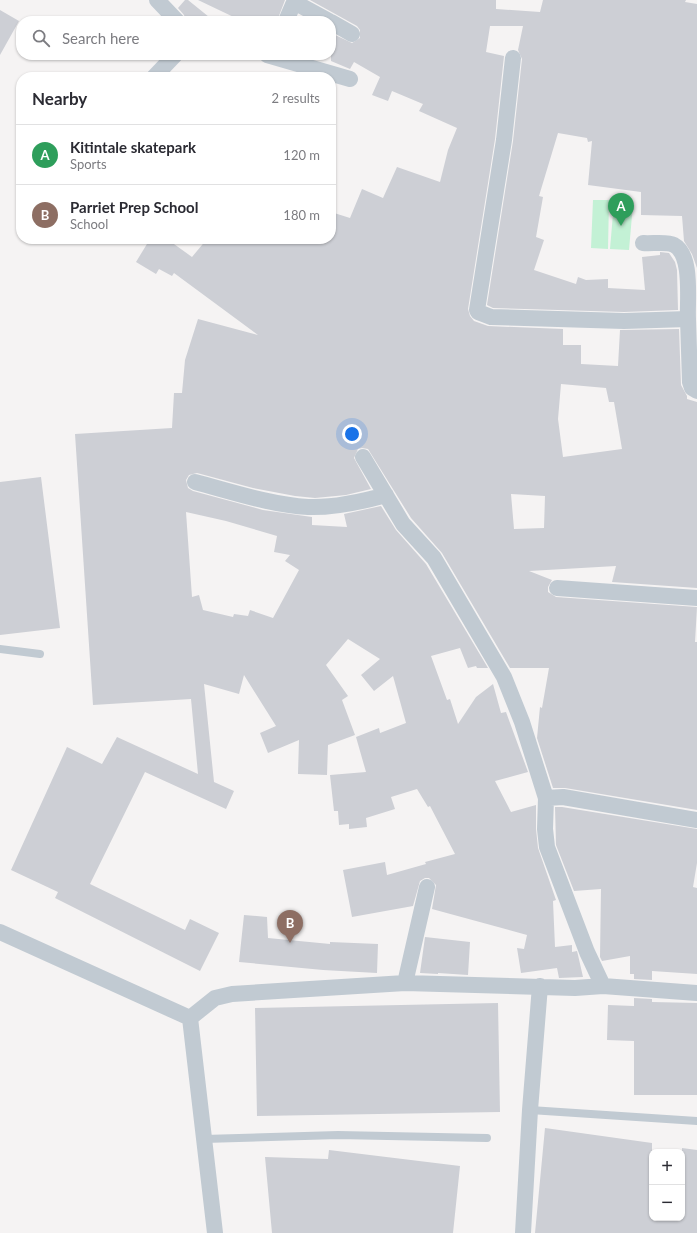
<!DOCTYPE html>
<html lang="en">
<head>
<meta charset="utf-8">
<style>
  body { margin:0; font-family:Lato,sans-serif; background:#f7f7f7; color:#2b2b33 }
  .controls { position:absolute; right:12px; bottom:12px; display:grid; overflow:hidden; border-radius:8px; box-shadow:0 1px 3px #0004 }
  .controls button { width:36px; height:36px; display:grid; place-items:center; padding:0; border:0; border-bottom:1px solid #e1e1e2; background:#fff; color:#2b2b33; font:20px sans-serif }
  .you { position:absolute; left:352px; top:434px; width:14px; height:14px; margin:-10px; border:3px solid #fff; border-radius:50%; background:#1a73e8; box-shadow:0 0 0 6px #1a73e833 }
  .badge { display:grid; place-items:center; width:26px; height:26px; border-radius:50%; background:#1a73e8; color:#fff; font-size:13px; font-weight:700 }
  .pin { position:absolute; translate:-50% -33px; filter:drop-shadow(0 1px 2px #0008) }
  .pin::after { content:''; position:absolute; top:21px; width:14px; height:12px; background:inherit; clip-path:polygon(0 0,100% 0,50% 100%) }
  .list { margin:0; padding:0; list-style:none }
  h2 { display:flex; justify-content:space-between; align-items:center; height:52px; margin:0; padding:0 16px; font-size:17px }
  h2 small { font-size:13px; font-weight:400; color:#7c7c81 }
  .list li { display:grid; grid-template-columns:26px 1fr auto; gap:12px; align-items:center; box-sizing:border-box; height:60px; padding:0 16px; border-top:1px solid #e1e1e2 }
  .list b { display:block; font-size:15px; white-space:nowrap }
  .list p { margin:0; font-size:13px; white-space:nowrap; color:#7c7c81 }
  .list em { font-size:13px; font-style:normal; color:#7c7c81 }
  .icon { flex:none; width:22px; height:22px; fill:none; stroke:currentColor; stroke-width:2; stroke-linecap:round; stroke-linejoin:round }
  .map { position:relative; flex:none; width:697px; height:1233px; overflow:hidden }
  .search { position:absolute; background:#fff; box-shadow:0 1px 3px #0004; left:16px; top:16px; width:320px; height:44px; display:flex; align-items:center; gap:10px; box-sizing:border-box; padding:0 14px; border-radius:16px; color:#7c7c81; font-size:15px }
  .panel { position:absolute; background:#fff; box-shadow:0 1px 3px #0004; left:16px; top:72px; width:320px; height:172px; border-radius:16px }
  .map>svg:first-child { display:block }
</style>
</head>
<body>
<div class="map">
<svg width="697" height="1233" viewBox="0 0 697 1233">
  <rect width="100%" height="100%" fill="#f5f3f3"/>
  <path fill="#c3f1d5" d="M593,200H609L608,249L591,248Z
    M614,202L633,204L629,250L610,249Z"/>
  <path fill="#cdcfd5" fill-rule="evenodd" d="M185,0H188L214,21H186L184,15L178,8Z
    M198,0H285L277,21H242Z
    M310,0H496V9L540,12L543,0H686L685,2L697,4V268L692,254L684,241L682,216L641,215V192L588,185L592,141L588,142L587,138L558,133L539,196L543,197L536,237L544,240L534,270L576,284L578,277L586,280L608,279V288L645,290L642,257L660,255V252L669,253L675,262L677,270L678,310L624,312L493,308L487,305L513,141L522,59L518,50L523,26H490L486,52L504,56L495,139L468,309L470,316L474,321L488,326L563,329V345H581V364L618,366L620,330L679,329L681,385L687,396V399L697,402V588L612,582L616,566L529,571L552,580L548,587V592L556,597L697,607L695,642H697V810L565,788H553L537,738L540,707L542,708L549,668H510L442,553L411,518L368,449L362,448L358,449L354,458L371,489L346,495L315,498L295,496L253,488L197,473L189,475L186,480L188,488L193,491L263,510L312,517V525L347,527L344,514L381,506L396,530L426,564L488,668H477L476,666L468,668L460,648L431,656L447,700L450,699L458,724L476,697L493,684L501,713L506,712L528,772L495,781L511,812L536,805V829L538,848L556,900L553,901L555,947L572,945V952L577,951L578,955L583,977L559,978L557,968L521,973L517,948L524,949L527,935L432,909L436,885L429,878H425L420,881L413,906L352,917L343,870L385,862L387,875L426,864L425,862L455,854L430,806L428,807L417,789L391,797L395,809L366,818L367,827L349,829V824L339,825L338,811H334L330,775L366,772L356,737L379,728L380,733L406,723L393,676L374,691L361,675L380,659L348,639L326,665L348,696L342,700L355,735L328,745L327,775L298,774L299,740L268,753L260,733L276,726L244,675L239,694L204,684L214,782L234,791L226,809L145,772L90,884L185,930L190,919L219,933L200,971L55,898L58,892L11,870L67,747L102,764L117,737L198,774L191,699L93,705L75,434L172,428L174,393H182L185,360L198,319L258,335L174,273L172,276L159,269L156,274L136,262L150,239H167L192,257L207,239H331V212L350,218L362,189L383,198L397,167L440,182L448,150L457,128L419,111L423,104L392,91L388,101L372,95L380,77L354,62L350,69L331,61V33L352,43L360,38V30L357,26ZM561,384L606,388L609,402H614L622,449L563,457L558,419ZM511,494L545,496L544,528L514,529ZM186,512L226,521L277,536L274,552L290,555L285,561L299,570L273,618L250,610L248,616L234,614L233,617L203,610L199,595L192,597Z
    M0,10L19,21L0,55Z
    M41,477L60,628L0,635V482Z
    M555,807H562L697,829V863L693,887L697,888V974L652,971V980L634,979V974H630V956L602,961L600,957L601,889L574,891L556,845Z
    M244,915L267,917L268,938L330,944V942L378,944L377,973L323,970L239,962Z
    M425,937L470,942L468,975L438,973V974L420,973Z
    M634,998L652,999V1002L697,1003V1095H634V1041L607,1040L608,1005L634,1006Z
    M498,1003L500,1112L257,1116L255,1008Z
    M545,1128L652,1143V1218H682V1148L697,1150V1233H535Z
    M329,1150L460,1166L453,1233H272L265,1157L328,1159Z"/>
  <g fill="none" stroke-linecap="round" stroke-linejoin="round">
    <path stroke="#c1cad2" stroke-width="8" d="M0,649L40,654
      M530,1110L697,1121
      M204,1139L338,1135L487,1138"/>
    <path stroke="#c1cad2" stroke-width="16" d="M157,0L177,21
      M294,2L329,21
      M286,21L295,0
      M331,22L352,34
      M267,55L350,79
      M513,58L504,140L477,310L478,312L491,317L624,321L688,319L690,382L692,388L697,391
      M154,77L175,55
      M643,243C651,244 667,241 674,245C693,255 687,300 688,319
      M363,457L403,524L434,558L504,677L522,722L546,798
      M195,482C230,491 271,505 308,507C334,508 361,502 386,495
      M557,588L697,598
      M0,932L190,1018
      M405,983L427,887
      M603,986L587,952L547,847L545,829L546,798L563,797L697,820
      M215,1233L190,1018L215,998L232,994L405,983L575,988L603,986L697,993
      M523,1233L530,1110L540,986"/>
  </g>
</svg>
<div class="controls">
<button>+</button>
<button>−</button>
</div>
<div class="you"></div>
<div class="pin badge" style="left:621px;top:226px;background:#2e9e5b">A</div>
<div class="pin badge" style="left:290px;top:943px;background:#8d6e63">B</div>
<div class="search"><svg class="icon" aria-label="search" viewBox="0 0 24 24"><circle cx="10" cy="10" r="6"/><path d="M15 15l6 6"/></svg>Search here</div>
<section class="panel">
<h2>Nearby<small>2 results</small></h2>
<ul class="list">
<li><span class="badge" style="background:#2e9e5b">A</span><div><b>Kitintale skatepark</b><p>Sports</p></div><em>120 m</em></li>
<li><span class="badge" style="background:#8d6e63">B</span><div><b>Parriet Prep School</b><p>School</p></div><em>180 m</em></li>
</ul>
</section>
</div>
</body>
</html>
